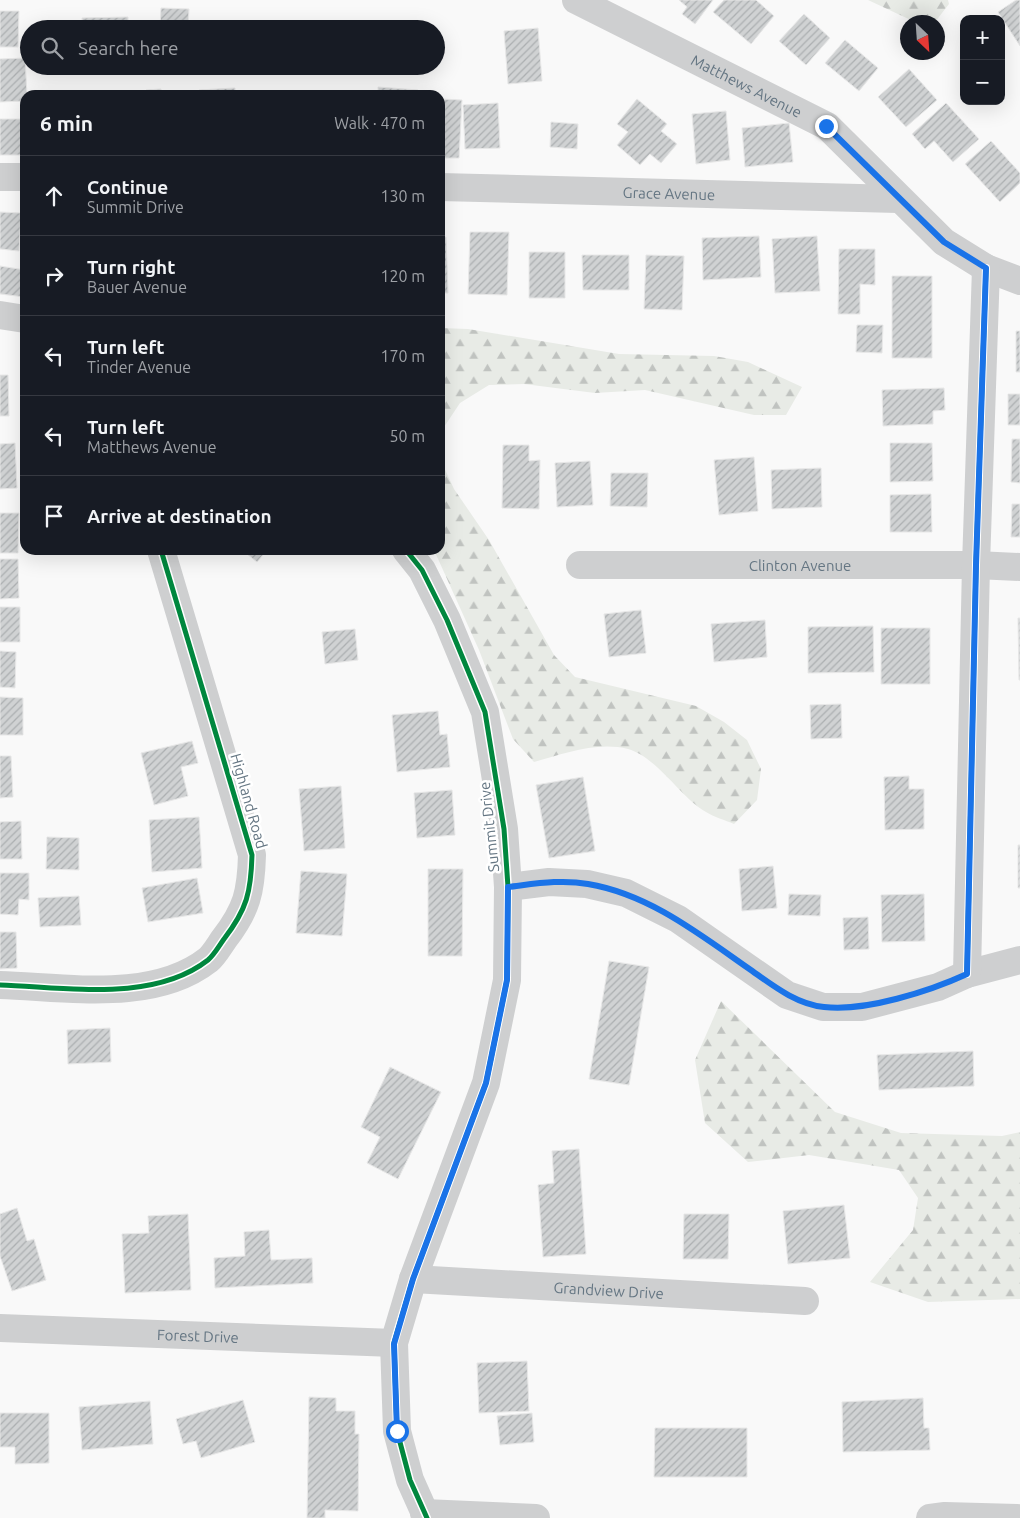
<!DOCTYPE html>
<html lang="en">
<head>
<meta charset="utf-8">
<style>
  body { margin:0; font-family:Ubuntu,sans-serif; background:#242831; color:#f1f3f6 }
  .controls { position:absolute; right:15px; top:15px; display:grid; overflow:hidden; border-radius:10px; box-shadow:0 5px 20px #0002 }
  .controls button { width:45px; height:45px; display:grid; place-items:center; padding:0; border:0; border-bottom:1px solid #363941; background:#171b24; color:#f1f3f6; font:25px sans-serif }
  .compass { position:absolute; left:900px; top:15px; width:45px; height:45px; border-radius:50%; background:#171b24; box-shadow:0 5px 20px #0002; rotate:155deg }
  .stop { position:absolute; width:15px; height:15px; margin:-11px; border:4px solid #1a73e8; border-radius:50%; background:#fff }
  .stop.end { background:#1a73e8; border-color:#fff; box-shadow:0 1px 5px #0008 }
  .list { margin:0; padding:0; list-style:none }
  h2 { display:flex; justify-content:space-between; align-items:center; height:65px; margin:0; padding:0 20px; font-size:21px }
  h2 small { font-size:16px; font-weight:400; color:#9ea1a6 }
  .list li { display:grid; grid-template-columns:32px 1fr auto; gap:15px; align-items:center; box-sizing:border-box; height:80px; padding:0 20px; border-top:1px solid #363941 }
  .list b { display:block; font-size:19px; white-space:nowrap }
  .list p { margin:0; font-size:16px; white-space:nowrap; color:#9ea1a6 }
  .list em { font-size:16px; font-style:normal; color:#9ea1a6 }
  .icon { flex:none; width:28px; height:28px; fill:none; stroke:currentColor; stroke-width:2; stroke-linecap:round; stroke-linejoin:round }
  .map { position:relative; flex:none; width:1020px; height:1518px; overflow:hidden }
  .search { position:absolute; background:#171b24; box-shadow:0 5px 20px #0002; left:20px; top:20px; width:425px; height:55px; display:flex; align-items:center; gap:12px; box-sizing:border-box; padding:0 18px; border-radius:28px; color:#9ea1a6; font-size:19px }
  .panel { position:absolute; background:#171b24; box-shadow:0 5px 20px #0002; left:20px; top:90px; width:425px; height:465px; border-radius:15px }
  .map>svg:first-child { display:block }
</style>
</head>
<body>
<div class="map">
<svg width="1020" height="1518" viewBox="0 0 1020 1518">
  <defs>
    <pattern id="forest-firs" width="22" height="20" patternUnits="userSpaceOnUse" patternTransform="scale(1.25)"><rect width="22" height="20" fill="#e8ebe6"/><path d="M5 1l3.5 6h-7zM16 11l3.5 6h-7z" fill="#c0c3c0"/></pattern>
    <pattern id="building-hatch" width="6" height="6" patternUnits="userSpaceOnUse" patternTransform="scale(1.25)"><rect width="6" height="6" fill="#d0d2d3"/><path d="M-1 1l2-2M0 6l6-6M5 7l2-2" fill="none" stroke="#acafb1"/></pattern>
  </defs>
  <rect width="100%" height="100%" fill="#f9f9f9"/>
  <path fill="url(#forest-firs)" d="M868,0H948L949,4L935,22H915Z
    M440,328L468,329L619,354L714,356L748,362L802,387L786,415H754L645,390L595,393L524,384L489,385L460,403L442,430L441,461L454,489L489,540L554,655L575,677L696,706L724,722L747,740L761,769L757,800L734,824C725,820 714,817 706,812C682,799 657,757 628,749C597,741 563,754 534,762L513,739L479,650L434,550H440Z
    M721,1001L835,1112L901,1133L1002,1136L1020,1132V1299L928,1302L870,1282L913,1230L918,1198L899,1170L809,1155L748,1162L705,1123L695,1060Z"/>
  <path fill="url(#building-hatch)" stroke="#e8e8e8" d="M679,0H713L695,24L682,14L687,7Z
    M724,0H756L774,16L751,44L713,12Z
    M1016,0H1020V46L998,12Z
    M161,8L189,9L188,29H160Z
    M0,11H19L18,47H0Z
    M804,14L830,38L806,65L779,41Z
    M128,17V29H83L82,18Z
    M538,28L542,81L508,84L504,31Z
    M845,40L878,68L859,91L825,63Z
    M25,58L27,95H25V101L0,102V59Z
    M909,69L937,100L906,127L878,97Z
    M378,87L418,90V95H378Z
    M235,88V95H199V90Z
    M161,89V95H146V90Z
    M440,99L462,100L459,158H440Z
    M637,99L667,124L661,131L677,144L661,163L650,154L640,165L617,145L628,132L617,124Z
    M498,103L500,148L465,149L463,105Z
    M946,103L979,139L953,162L934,141L925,149L912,134Z
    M726,111L730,160L696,164L692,114Z
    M0,119H25V155H0Z
    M551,122L578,124L577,149L550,147Z
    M789,123L793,162L745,167L742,128Z
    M991,141L1020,173V183L1000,202L965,164Z
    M0,212L21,213L19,251L0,249Z
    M470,232H509L507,295L468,294Z
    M759,236L761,277L703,280L702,238Z
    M817,236L820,291L775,293L772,239Z
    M446,237L448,293H440V238Z
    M839,249H875V285L860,284V314H838Z
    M529,252H565V298H529Z
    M582,255H629V290H583Z
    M646,255L684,256L682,310L644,309Z
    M0,266L25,270V297L0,294Z
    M892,276H932V358H892Z
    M857,325H883L882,353L856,352Z
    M1016,331H1020V372H1016Z
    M0,375H8L9,416H0Z
    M944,388L945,410L933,411V424L883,426L882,390Z
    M1008,394H1020V425H1008Z
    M1012,439H1020V483L1011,482Z
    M15,443L17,488L0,489V444Z
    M890,443H932L933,481L890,482Z
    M503,445H529V461L540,460L539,509L502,508Z
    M754,457L758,511L719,515L714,460Z
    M590,461L593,505L557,507L555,463Z
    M821,468L822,507L772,509L771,470Z
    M611,473H648L647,507L610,506Z
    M931,494L932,532H890V495Z
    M1012,504H1020V537H1011Z
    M0,513H19L18,553H0Z
    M242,550H267L257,562Z
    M0,559H18L19,598L0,599Z
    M0,607H20V642H0Z
    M641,610L646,653L609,657L604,614Z
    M1018,618H1020V680H1019Z
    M765,620L767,657L714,662L711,624Z
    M873,626L874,672L808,673V627Z
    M881,628H930V684H881Z
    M355,629L358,660L325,664L322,632Z
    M0,651L16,652L15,688L0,687Z
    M0,697L23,698V735H0Z
    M841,704L842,738L811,739L810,705Z
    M438,711L440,735L447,734L450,767L397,772L392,715Z
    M192,741L198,763L181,767L188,796L154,805L141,753Z
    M0,756H11L13,797L0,798Z
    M909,776V789H924V829L885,830L884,777Z
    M583,777L595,851L549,858L536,785Z
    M341,786L345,848L304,851L299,789Z
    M452,790L455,835L417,838L414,793Z
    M199,817L202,868L152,872L149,820Z
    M21,821L22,859H0V822Z
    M47,837L79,838V870L46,869Z
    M1018,845H1020V888H1018Z
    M773,866L777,908L742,911L739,869Z
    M428,869H463L462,956H428Z
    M301,871L347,874L342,936L296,933Z
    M0,873H29V900L19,899L18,915L0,914Z
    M197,878L203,913L148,922L142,888Z
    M789,894L821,895L820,916L788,915Z
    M924,894L925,941L882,942L881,895Z
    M79,896L81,925L40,927L38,898Z
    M868,917L869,949L844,950L843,918Z
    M0,932H16L17,968L0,969Z
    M609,961L649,967L629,1085L589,1079Z
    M110,1028L111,1062L68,1064L67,1030Z
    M973,1051L974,1086L879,1090L877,1055Z
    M390,1067L441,1092L398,1179L367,1163L380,1137L361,1127Z
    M579,1149L586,1254L543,1257L538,1185L554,1183L552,1151Z
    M844,1205L850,1258L788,1264L783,1211Z
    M17,1208L27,1241L34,1239L46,1280L12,1291L0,1256V1214Z
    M188,1214L191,1290L125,1293L122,1234L149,1233L148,1216Z
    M684,1214H729L728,1259H683Z
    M269,1230L271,1260L312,1258L313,1283L215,1288L214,1258L245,1256L244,1232Z
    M527,1361L529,1411L479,1413L477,1363Z
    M309,1397L336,1398V1411H355V1434H359L358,1511L325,1510V1518H307Z
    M923,1398L924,1428H929L930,1450L843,1452L842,1402Z
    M243,1400L255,1442L201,1458L196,1441L183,1444L176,1419Z
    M150,1401L153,1444L82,1450L79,1407Z
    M0,1413H49V1463L15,1464V1447H0Z
    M532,1413L534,1442L500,1445L497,1416Z
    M655,1428H747V1477H654Z"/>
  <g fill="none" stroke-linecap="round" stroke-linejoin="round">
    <g stroke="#cecfd0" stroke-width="28">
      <path id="s1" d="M576,0L827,126L944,242L986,268L1020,281"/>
      <path d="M0,177H25"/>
      <path id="s2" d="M440,187L898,199"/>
      <path d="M0,315L25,319"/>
      <path d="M406,550L422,570L447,620L485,712L504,829L508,887L507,980L486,1083L413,1279L394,1343L397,1431L410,1480L427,1518"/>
      <path id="s3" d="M580,565H976L1020,567"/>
      <path d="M508,887L549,882L587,884L626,893L678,919L787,995L823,1007H862L938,987L967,974L1020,960"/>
      <path d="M967,974L976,565L986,268"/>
      <path d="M0,985C65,987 153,1003 208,960C214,955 219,946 224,939C247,909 251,892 252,855L161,550"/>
      <path id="s4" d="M413,1279L805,1301"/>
      <path id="s5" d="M0,1328L394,1343"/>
      <path d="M424,1513L536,1518"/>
      <path d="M930,1518L945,1516L1017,1518"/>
    </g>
    <defs>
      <path id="cycleway" d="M406,550L422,570L447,620L485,712L504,829L508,887L507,980L486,1083L413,1279L394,1343L397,1431L410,1480L427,1518
        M967,974L976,565L986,268
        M0,985C65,987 153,1003 208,960C214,955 219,946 224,939C247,909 251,892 252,855L161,550"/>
    </defs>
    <use href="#cycleway" stroke="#fff" stroke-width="8"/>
    <use href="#cycleway" stroke="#00873e" stroke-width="5"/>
  </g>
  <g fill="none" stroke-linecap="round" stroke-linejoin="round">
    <path stroke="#1a73e8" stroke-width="6" d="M397,1431L394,1344L413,1279L486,1083L507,980L508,887C534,884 561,879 588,884C648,894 698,933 748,968C771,984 795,1004 824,1007C865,1012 930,991 967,974L976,565L986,268L944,242L826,126"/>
  </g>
  <g text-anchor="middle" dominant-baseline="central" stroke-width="5" stroke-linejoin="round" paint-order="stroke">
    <g font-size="15" fill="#657683" stroke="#fff">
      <text stroke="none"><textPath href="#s1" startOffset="191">Matthews Avenue</textPath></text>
      <text stroke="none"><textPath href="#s2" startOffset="229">Grace Avenue</textPath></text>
      <text stroke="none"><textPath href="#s3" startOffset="220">Clinton Avenue</textPath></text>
      <text transform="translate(249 801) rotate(74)">Highland Road</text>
      <text transform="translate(489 827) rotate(-96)">Summit Drive</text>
      <text stroke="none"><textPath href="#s4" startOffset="196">Grandview Drive</textPath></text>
      <text stroke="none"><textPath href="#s5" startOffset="198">Forest Drive</textPath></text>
    </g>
  </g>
</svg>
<div class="controls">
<button>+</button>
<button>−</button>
</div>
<svg class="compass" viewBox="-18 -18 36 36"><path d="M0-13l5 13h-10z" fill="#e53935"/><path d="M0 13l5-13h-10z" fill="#9ea1a6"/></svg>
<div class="stop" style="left:397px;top:1431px"></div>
<div class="stop end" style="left:826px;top:126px"></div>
<div class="search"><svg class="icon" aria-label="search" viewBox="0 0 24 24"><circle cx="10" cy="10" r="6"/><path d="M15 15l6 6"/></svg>Search here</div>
<section class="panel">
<h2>6 min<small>Walk · 470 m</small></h2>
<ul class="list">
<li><svg class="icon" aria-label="ahead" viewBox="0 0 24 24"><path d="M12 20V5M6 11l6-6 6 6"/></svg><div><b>Continue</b><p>Summit Drive</p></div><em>130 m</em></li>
<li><svg class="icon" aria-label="right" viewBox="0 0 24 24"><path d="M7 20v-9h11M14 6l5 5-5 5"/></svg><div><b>Turn right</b><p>Bauer Avenue</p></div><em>120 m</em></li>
<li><svg class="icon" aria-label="left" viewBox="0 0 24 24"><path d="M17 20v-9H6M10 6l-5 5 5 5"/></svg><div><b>Turn left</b><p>Tinder Avenue</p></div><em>170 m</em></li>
<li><svg class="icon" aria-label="left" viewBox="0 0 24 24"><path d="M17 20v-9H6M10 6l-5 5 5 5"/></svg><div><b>Turn left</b><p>Matthews Avenue</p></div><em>50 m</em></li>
<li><svg class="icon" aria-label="arrive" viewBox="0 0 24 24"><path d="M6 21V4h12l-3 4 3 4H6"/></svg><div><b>Arrive at destination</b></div></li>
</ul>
</section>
</div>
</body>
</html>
